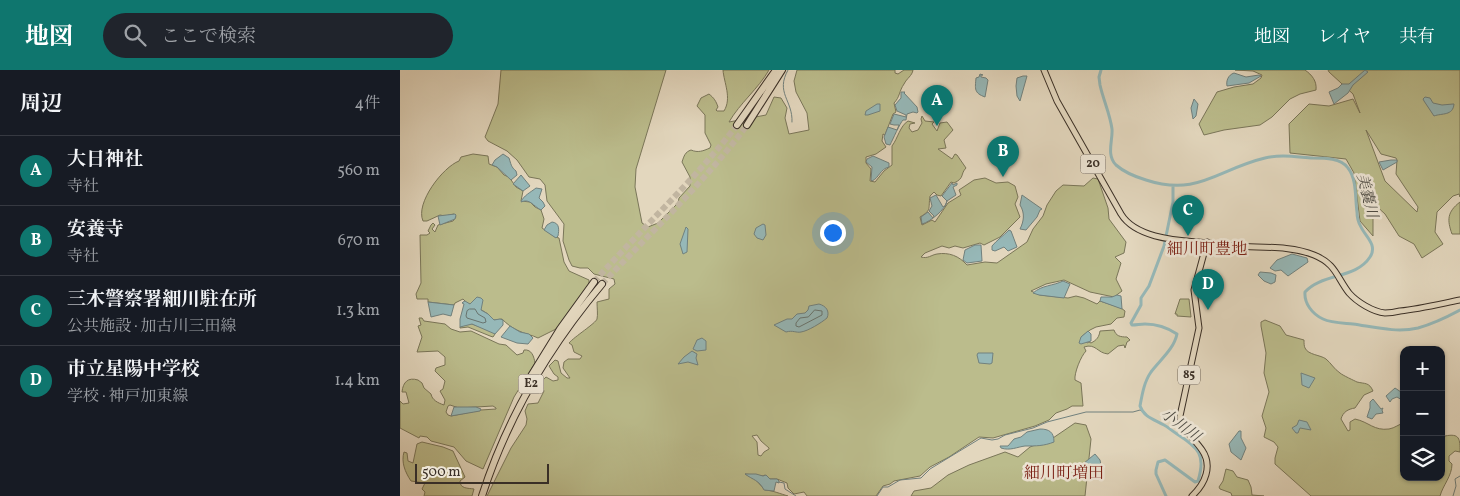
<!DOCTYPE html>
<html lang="ja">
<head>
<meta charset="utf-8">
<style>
  body { margin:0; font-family:Vollkorn,"Noto Serif JP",serif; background:#20242c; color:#f1f3f6 }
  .controls { position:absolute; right:15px; bottom:15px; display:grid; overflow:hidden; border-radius:10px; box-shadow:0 1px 4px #0004 }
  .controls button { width:45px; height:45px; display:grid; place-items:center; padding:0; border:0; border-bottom:1px solid #363941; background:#171b24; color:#f1f3f6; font:25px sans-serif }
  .scale { position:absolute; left:15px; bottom:12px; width:134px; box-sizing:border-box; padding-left:5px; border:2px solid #3a2f26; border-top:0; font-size:14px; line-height:18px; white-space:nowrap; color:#3a2f26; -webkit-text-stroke:4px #ede5d5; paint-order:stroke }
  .you { position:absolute; left:432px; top:162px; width:18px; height:18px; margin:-12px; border:4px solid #fff; border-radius:50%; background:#1a73e8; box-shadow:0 0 0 8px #1a73e833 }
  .badge { display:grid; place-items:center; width:32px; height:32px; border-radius:50%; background:#0f766e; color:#fff; font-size:16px; font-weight:700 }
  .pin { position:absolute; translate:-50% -41px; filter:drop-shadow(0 1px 2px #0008) }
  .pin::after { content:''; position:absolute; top:26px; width:18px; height:15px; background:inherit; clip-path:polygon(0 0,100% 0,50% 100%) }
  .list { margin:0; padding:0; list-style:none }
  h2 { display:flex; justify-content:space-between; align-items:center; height:65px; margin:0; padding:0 20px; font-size:21px }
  h2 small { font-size:16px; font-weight:400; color:#9ea1a6 }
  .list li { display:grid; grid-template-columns:32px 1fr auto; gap:15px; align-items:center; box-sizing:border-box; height:70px; padding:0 20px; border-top:1px solid #363941 }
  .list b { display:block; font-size:19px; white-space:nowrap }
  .list p { margin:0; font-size:16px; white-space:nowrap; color:#9ea1a6 }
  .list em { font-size:16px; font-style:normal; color:#9ea1a6 }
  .icon { flex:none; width:28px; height:28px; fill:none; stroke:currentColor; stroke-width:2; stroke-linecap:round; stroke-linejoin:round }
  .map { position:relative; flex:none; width:1060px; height:426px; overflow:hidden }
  header { display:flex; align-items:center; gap:30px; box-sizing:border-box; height:70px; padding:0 25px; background:#0f766e; color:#fff }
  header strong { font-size:24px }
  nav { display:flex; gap:28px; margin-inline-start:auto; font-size:18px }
  .search { width:350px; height:45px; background:#20242c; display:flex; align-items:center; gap:12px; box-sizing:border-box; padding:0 18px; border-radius:28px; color:#9ea1a6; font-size:19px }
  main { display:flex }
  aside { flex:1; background:#171b24 }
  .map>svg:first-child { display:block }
</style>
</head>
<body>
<header>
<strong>地図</strong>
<div class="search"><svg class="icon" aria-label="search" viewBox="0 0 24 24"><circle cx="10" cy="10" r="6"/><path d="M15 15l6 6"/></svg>ここで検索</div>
<nav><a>地図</a><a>レイヤ</a><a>共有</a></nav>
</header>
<main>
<aside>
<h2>周辺<small>4件</small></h2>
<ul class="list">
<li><span class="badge">A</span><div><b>大日神社</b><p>寺社</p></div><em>560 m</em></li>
<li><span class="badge">B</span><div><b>安養寺</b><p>寺社</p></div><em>670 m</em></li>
<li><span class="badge">C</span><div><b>三木警察署細川駐在所</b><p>公共施設 · 加古川三田線</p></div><em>1.3 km</em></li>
<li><span class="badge">D</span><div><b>市立星陽中学校</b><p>学校 · 神戸加東線</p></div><em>1.4 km</em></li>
</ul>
</aside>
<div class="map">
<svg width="1060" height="426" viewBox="0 0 1060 426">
  <rect width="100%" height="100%" fill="#e3d7be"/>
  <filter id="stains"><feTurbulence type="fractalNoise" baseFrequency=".004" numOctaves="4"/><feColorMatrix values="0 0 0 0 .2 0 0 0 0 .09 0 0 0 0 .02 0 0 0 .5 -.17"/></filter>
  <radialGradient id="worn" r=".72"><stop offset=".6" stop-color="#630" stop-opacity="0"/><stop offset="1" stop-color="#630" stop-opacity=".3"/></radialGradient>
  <path fill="#bbbc8c" stroke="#7a7659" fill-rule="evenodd" d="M101,0H266L236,99L235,117L242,153L248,157L258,153L278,133L279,128L290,116V107L282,92C284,86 285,82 291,80C298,83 303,81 310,78L311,75L305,63V45L297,36L301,28L309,24C314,28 316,31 318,37L316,40L317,41H324C332,28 324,13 323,0H369C358,19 340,33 329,52L366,45L374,27L381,28L387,38L385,48L389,64L409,60L407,43L396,22L394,11L397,0H495V3L498,4L504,0H513C512,6 507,8 504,14C499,21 500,27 494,33L496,42L493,44L485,65L483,64L482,71L486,77L476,84L466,87V93L471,99L470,111L475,112L484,101L492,95V76C498,68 500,56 508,51L515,53L510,54L509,58L512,62L518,60L522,53L521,49L522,46L525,51L534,52L532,54L537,61L540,53L547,52L553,60L544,70L546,78L538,79L552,89L555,84L557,85L566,98C560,104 565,108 554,113L551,112L541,126L537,125L534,122L530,126C528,139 532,140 520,147L522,155L532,150L535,152L548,133L561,125L559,120L574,110L585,108L596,113L608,112L615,116L618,127L615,134L620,147L600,167L584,175L580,173L563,178L555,176L549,178L542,176L525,183L521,187C528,189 531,185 537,184C549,182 559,186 567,195L585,192L597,193L627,172L633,159L643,146L647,135L656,121L663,115L684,116L693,108L698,109L708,138L709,149L726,172L724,183L715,187L721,193L716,209L722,221L714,227L690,222L664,210L646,214L631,221L640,225L668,228L676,226L684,228L697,234L700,231L721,238L725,241L724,247L717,248L711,254L696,257L690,260L681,267L687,273L689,272L691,273C697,270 699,267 700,261L714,260C716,266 720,267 727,267L730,270L727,272L725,278L724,275L718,276L708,284C697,283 696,273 684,277L686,281C681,286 674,303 675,310L681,313L683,336H672L667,339L656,343L649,350L635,356L593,368L579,367L549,387L530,397L520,406L494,411L490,414L483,416L476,426H407L404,422L394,424L388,418L387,413L377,409H370L365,405L363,406L345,404L355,409L365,420C371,420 381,424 388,426H87L111,378L126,355L127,349L125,341L128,334L138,333L144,321L140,313L146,307L153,311L158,310V307L154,304L149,296L155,290L158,291L161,303L167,308H170L163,298L164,292L168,289H180L182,286L174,282L172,275L169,273C174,267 196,253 197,249C198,245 197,237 197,232L209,229V219L215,214L214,209L194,204L188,198H180L172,196L169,190L163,171L164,154L147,131L145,115L140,109L129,107L117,90L107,81L88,71L85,67L98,34ZM357,365L361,371L369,378V379L364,382L361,386L358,385L357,372L352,366Z
    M835,0H905C912,5 917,11 916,20L900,24L890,29L872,47L860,55L824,60L804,65L799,54L817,22L834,17L853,14L861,8L862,5L853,1Z
    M928,0H1060V127L1059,124L1053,126L1037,142L1035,162L1043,174L1022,188L1014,174L999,166L985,144L973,133V166L960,151L954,103L946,89L890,83L889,54L909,34L929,36L953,29L960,43L953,24L929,2ZM966,60L981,84L996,88L997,90L996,104L1018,137L1017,142L985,111Z
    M73,84L88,86L89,94L97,97L104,105L109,107L116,117L123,121L121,131L130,132L135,137L141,140L144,149L142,158L155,167L159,168L164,192L169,201L189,210V215L156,259L138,268C132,265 125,264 119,261C112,258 107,254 102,249L94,250L88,244L80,239L81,232L76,228L70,234L67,233L63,229L55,233L54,235L28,232V229H17L16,224L21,213L20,165H27L30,163L28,161L31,155L33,153L35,155L32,159L35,162L38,155L53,151L56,147L54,144L45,146L40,145L27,151H23C15,133 43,97 59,91L61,87Z
    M1060,132V164H1052C1047,150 1047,142 1060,132Z
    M780,229H789L791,247L777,246V244H775Z
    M19,248H22L24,251L45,254L51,259L60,262L71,261L99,274L106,275L117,285L123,283L124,280C132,279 134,287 135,293L114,327L83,399L66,391L54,377L31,371L27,367L20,366L19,368L0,358V331L3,334L9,333L6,322H2C3,312 8,307 18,310L22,313L24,318L31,324C32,330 38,333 44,335L45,330L40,321L43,319L45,311L35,301L36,298L45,295V287L38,281L17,282L22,267L18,256L21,255ZM50,335L59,338L93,336L96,338V339L81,340L51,346L48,345L46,342L48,336Z
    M865,250L880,256L886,265L904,270C904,273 904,276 905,278C908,285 921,285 926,289C931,293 934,299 940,303C942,305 955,311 957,312C965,314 969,312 973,321L964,325L955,338C948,339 943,342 941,349L948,361L950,360V352L955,349C969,352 974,361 989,359C995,358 999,354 1004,353V407H1041V371L1045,366C1060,363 1060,369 1060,382L1055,381L1049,386V391L1052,394C1052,406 1043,415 1040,426H911L875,394V388L878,377L874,372L864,367L866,358L862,346L869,322L864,303L866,283L861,256V252Z
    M69,253L92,261L95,264L93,267L90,266L68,257L60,258V257Z
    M675,353L686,355L691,369L685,426H511L514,421L531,418L548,405L569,395L605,382L618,387L630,377L653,368Z
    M22,372L43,377L53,381L65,407L60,411C60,419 68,418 74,419L72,426H24L25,422L22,419L25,413L11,411C5,402 1,392 4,382L7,383L8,391L13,393L17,374Z
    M826,399L833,401L837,407L848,410L851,417L852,425L864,426H832L831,423L820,419L819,417L823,411Z"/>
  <path fill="#96b8b8" stroke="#71817e" d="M965,0L968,2L953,15L948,23L934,34L929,22L938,18L942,14H949Z
    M834,3L846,7L859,5L861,6L849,13L827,16C826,11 828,5 834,3Z
    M580,4L583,5H581V7L586,8L588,10L585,27C574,23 575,19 576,8L579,7Z
    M623,6H627L620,31L617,26L616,16L617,8Z
    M501,22H505L504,23L517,37L518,42L517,43L513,42L507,44L506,50H503C500,53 493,69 490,75L486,74L484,67L488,57L497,60L499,55H494L490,54L494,44L506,47V45L497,41L495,35L501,28Z
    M1025,27L1030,28L1033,33L1042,35L1053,34H1054C1053,46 1042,43 1034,46L1024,31L1023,29Z
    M794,29L798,34L796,46L793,49L791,38Z
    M477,34H480V41L468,45H465L466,41Z
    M103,84L109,88C111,94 111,97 116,101L117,105L111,110L97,97L92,95L95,90Z
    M473,86L489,93V97C480,99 479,108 472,111L471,110L472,97L466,92L467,89Z
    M991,90H997V92L983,100L979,92Z
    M121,105L130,116L123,121L113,114Z
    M552,113L553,115L557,113V115L553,117L556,125L547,131C546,139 530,152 522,154L521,147L528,142L533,148L534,146L529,141L532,136L530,128L536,125L543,137L545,136L547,131L542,126Z
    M136,118L142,119L139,128L143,132L145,136L141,140C133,136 130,128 121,132C123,126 131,122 136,118Z
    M622,125L642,139L640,140L637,147L626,160L620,159C624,151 625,143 620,135Z
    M55,144L56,145L55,149L40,155L38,146Z
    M152,152C160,153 159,160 158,166L156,168L144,160L147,155Z
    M363,154L365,155L366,165L363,170L357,168L354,164L356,158Z
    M286,157L288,159L287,182L283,184L280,174Z
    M609,160L611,161L617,177L608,181L604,177L595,181L592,180V176C597,170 603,166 609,160Z
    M575,175H581L582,191L567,193L563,190L565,180Z
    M892,184L907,188L908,192L888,206L881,200L875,201L870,198L877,190Z
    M860,202L871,203L876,205L875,212L871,214L864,211L858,205Z
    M663,211L670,214L664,228L639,225L633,223C642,215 653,216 663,211Z
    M717,225L721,226L722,239L700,231L701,227H712Z
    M77,227L81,228L83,230L81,240L88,244L94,250L100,249L103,250V255L95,264L72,254L60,257V249L64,234L62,233L63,232L65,231L70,234Z
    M28,232L54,235L51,246L43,244L31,247Z
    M419,234C426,236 430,241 427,248C421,253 408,261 401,262C396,263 393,260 386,262L374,255L387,249H392L397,244L405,243L408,240L409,236Z
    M110,256L120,262L129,264L133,268L128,274L117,273L101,267Z
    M688,261L691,264V271L681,274L679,273L681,267Z
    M302,268L306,271V280L297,281L293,279L297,270Z
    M292,281L297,284L296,288L298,295L288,292L278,294L284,287Z
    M578,283H593L592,293L590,294L579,293L577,285Z
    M901,303L915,308L909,318L902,315Z
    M995,318L1004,324V329L1002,330L997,327L992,329L990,332L986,326Z
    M973,329L981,339L983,338L982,340L983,343L976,344L972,349L967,347L970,338V332Z
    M54,337H76L81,339L80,341L51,346Z
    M899,350L907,352L911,360L900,358L898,363H896L892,358L897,355Z
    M640,359C649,359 654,362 654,372C644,376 636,376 625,376C617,377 610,381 601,378L600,376H608L614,369L621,367L627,362Z
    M839,361H841V368L846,378L841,390L831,382L829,374Z
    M695,384L700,390L701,395L678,398Z
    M345,404H356L363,406L366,405L370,409H377L379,411V413L376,412L374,421L364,420C359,410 353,410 345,404Z"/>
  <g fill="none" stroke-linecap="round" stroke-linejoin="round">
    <path stroke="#68746f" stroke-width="1" d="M70,239H75L78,244L85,248L86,252L83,253L67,248L66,246L67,241Z
      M415,240L422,241V245L399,257L396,256V253L400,248L408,247Z"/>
    <path stroke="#71817e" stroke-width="1" d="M388,0C375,23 393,30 392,52
      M379,412L384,413L385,419L396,426
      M477,426L483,417H488L500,410L521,408L530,399L581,368L592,370L598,369L605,365L633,358L647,352L686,342H733L740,340L742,341
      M1053,426L1056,416L1055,409L1060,406"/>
    <path stroke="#96b8b8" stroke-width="3" d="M701,0L699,7L700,15C703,29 710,44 712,59C713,70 706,85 716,95C724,102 736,107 746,110C798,127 818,99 865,88C881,84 897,87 913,88C925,88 941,88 948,98C957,109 955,129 957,142C957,148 958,152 961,157C965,166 978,175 970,187C956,209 922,203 905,222C904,233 912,244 923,249C931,253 943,253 953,254C974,257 996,263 1018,258C1032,254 1047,247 1060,240
      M766,426L756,404V400L758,392L765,390L795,412L798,411C806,385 799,378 777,364C772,361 768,357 764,355C753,349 744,347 740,336C742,325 744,312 751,302C760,290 774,279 777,264C768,258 757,254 745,254C740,254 737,255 732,255L731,253L741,235V228L749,216L764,176L773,132V116"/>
    <path stroke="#c1b5a0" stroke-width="6" stroke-dasharray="6 3" stroke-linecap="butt" d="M194,212C241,159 294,111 337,55
      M202,214C251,162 304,113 347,55"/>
    <defs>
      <path id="major" d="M644,0L657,31L721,144C735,167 773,170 797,172C810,173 822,175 835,176C860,178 890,175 914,185C936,194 936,206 949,223C957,232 973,242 985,243C990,243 996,242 1000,241C1020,239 1040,234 1060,230
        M792,426C805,414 813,396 802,380C798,374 793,369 789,364C785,358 780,354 780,346L799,258L794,220L807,172"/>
      <path id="highway" d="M337,55L376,0
        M347,55L382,0
        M131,306L160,259L194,212
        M82,426C107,348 149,277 202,214"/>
    </defs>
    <use href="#major" stroke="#3a2f26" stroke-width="7"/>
    <use href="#highway" stroke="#3a2f26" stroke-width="8"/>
    <use href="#major" stroke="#e3d7be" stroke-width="5"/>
    <use href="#highway" stroke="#e3d7be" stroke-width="6"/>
  </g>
  <g text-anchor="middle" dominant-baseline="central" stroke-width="5" stroke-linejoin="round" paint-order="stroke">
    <g fill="#ede5d5" stroke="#70665a" stroke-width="1">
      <rect x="680.5" y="84.5" width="25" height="19" rx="4"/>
      <rect x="778" y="295.5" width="22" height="19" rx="4"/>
      <rect x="118.5" y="304.5" width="25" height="19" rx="4"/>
    </g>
    <g font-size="12" font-weight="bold" fill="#3a2f26">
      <text x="693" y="94">20</text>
      <text x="789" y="305">85</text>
      <text x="131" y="314">E2</text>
    </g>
    <g font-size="15" font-style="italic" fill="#4c4a43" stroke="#ede5d5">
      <text transform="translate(966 126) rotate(76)">美嚢川</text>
      <text transform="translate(780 356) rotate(36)">小川川</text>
    </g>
    <g font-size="16" fill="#7a1f14" stroke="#ede5d5">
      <text x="807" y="180">細川町豊地</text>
      <text x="664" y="404">細川町増田</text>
    </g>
  </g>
  <rect width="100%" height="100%" filter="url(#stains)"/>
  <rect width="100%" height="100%" fill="url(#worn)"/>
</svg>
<div class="controls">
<button>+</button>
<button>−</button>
<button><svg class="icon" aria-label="layers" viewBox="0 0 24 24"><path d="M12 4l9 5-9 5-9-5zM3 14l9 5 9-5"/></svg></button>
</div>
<div class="scale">500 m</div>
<div class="you"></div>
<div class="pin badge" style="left:537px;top:56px">A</div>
<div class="pin badge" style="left:603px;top:107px">B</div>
<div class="pin badge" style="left:788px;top:166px">C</div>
<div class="pin badge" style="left:808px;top:240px">D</div>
</div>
</main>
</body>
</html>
